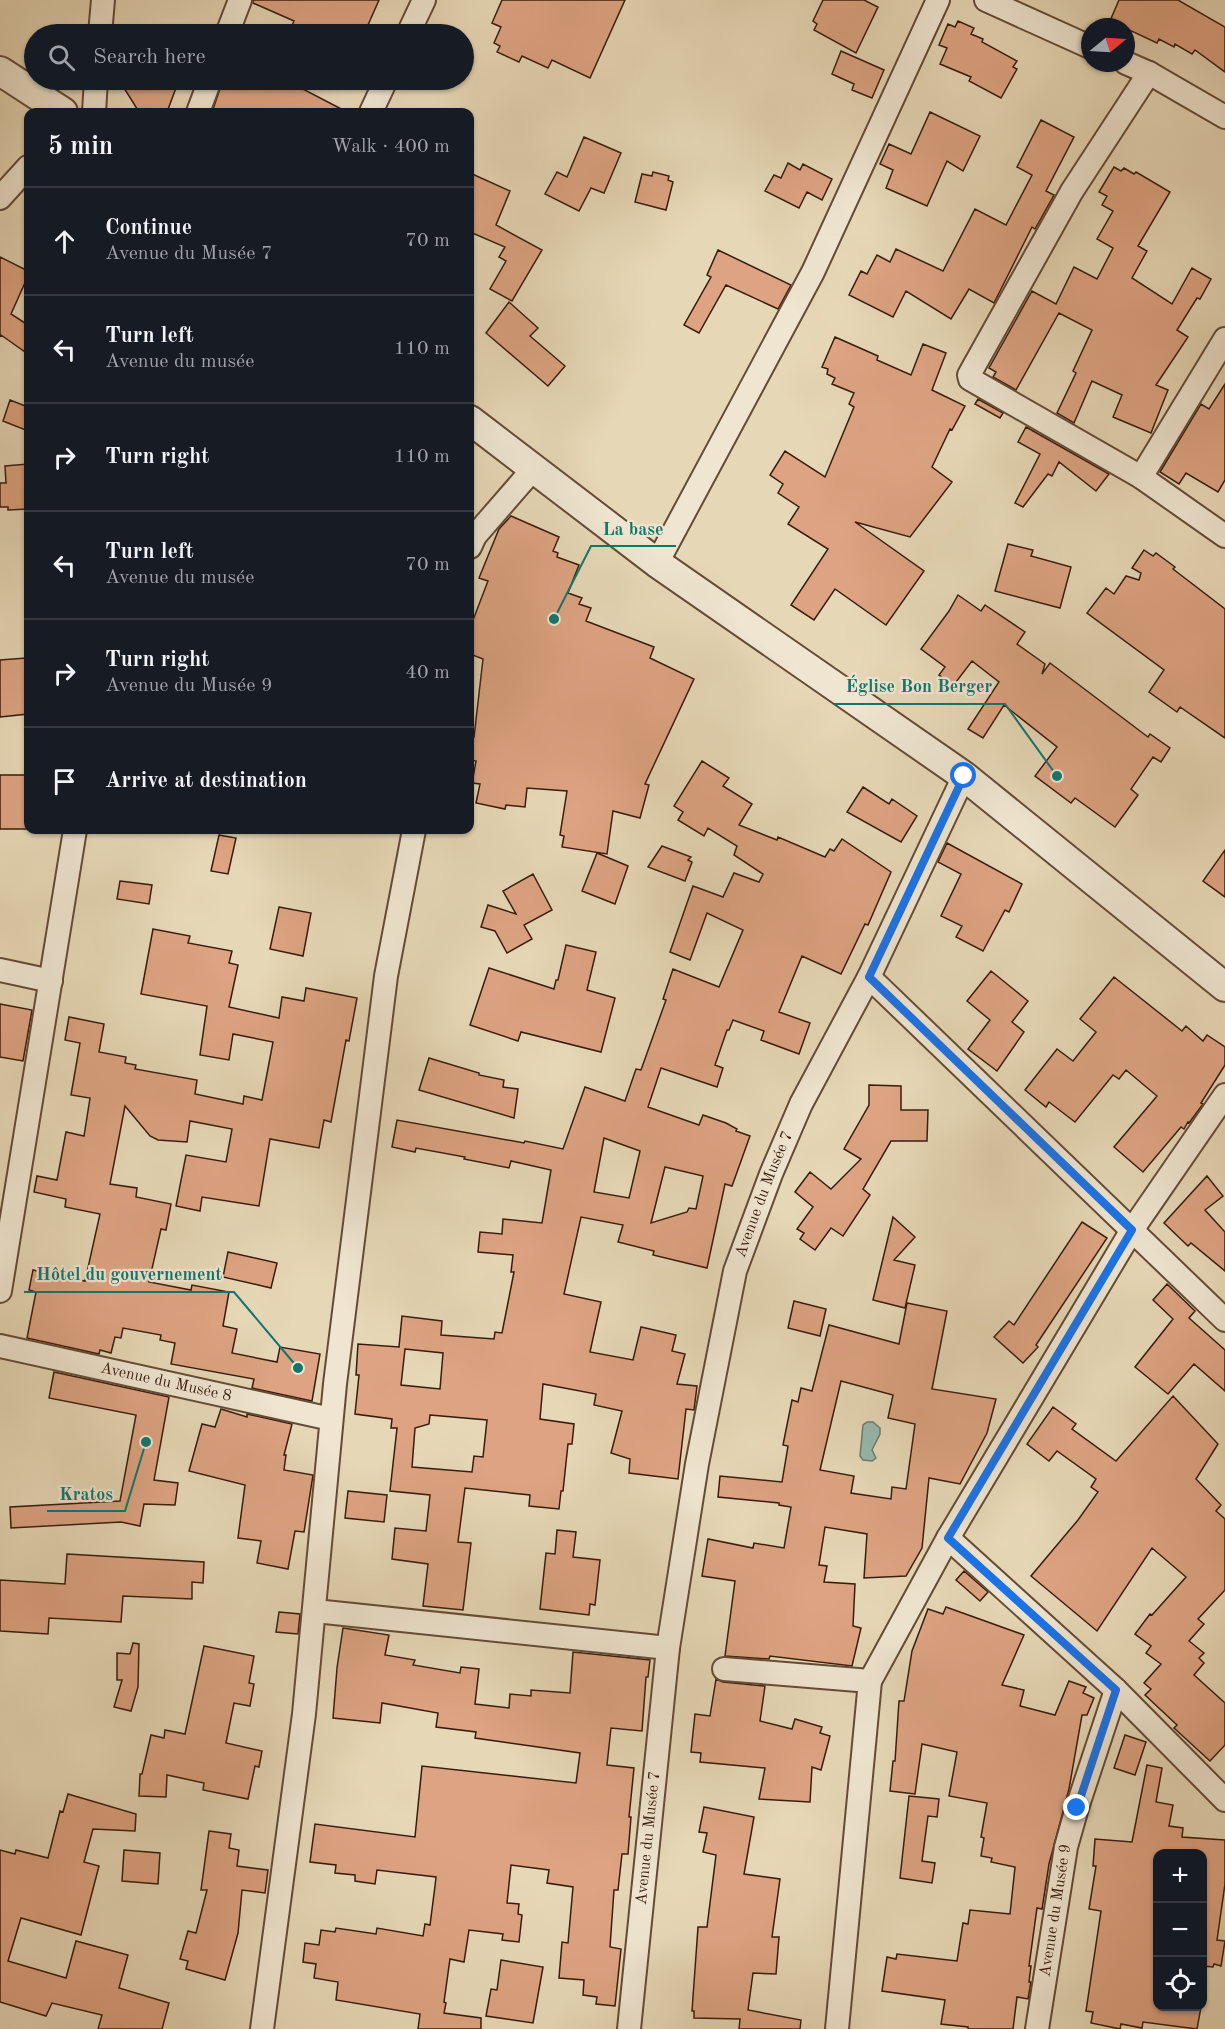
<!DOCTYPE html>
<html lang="en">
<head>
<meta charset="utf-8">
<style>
  body { margin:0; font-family:"Old Standard TT",serif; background:#242831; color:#f1f3f6 }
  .controls { position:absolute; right:18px; bottom:18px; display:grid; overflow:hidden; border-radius:12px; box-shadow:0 2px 4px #0004 }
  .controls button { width:54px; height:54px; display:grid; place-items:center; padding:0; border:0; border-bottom:2px solid #363941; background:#171b24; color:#f1f3f6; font:30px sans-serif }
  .compass { position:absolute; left:1081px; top:18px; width:54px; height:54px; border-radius:50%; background:#171b24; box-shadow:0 2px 4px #0004; rotate:72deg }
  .stop { position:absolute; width:18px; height:18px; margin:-14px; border:4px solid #1a73e8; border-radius:50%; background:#fff }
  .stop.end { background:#1a73e8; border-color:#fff; box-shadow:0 2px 6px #0008 }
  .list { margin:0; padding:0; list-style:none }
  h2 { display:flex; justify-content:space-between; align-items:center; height:78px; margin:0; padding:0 24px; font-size:26px }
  h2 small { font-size:20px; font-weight:400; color:#9ea1a6 }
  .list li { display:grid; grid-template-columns:39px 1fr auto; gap:18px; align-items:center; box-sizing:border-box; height:108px; padding:0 24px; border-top:2px solid #363941 }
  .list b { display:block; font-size:22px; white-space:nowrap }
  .list p { margin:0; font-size:20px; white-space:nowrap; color:#9ea1a6 }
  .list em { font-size:20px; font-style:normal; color:#9ea1a6 }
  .icon { flex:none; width:33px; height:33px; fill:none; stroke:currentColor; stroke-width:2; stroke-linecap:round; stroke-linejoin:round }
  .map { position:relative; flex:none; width:1225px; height:2029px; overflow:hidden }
  .search { position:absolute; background:#171b24; box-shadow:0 2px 4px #0004; left:24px; top:24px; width:450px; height:66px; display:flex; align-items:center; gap:15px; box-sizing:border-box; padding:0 21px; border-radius:33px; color:#9ea1a6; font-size:22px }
  .panel { position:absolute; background:#171b24; box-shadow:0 2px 4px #0004; left:24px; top:108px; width:450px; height:726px; border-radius:12px }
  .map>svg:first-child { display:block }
</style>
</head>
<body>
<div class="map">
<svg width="1225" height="2029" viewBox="0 0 1225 2029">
  <rect width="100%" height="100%" fill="#e6d7b6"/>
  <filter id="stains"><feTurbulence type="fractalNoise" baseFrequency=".00333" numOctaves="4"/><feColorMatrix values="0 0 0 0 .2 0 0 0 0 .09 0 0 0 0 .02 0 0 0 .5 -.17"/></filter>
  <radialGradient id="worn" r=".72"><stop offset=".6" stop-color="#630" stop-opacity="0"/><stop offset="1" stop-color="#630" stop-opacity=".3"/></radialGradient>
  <path fill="#96b9af" stroke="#707a6e" stroke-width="1.5" d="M867,1422H873L880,1428V1434L872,1450L876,1458L872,1461L863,1460L860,1456L863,1425Z"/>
  <path fill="#dda382" stroke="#381c0c" stroke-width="1.5" fill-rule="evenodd" d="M253,0H379L364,34H288L294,21L253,3Z
    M502,0H625L590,78L552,60L548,68L522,56L519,62L497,52L500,46L494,43L501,27L492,23Z
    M823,0H864L878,7L856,53L814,30L817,24L813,21Z
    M1119,0H1178L1225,27V72L1195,50L1192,54L1175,44L1174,47L1159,39L1157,43L1110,21Z
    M958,21L974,28L971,34L983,39L982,42L1017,61L1013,67L1017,69L1001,98L969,81L971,77L940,64L947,48L939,45L948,24L955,27Z
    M841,51L884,70L872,98L852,90L854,84L832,74Z
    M119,80H179L167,112H139Z
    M223,80H300L297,86L347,112H212Z
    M930,112L980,136L963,171L947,161L927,206L886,188L893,170L880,164L889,144L911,154Z
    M1041,120L1074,137L1046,191L1054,195L1035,229L1032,227L994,303L969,289L951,319L906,291L893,317L849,295L861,271L867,274L877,255L890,262L896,249L943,271L975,209L1006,225L1032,175L1017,167Z
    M584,137L621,153L604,193L591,188L579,211L545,194L557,172L567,177Z
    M788,163L800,170L803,164L832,179L822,200L807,192L799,208L765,191L774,175L781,178Z
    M1114,167L1121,171L1124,168L1134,174L1136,172L1170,192L1138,246L1147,251L1132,278L1172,304L1192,268L1211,279L1200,299L1197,298L1177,330L1188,337L1156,385L1168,390L1151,433L1113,417L1122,395L1092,381L1074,423L1057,413L1076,373L1073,371L1092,330L1059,313L1016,390L993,377L996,372L989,368L1032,291L1056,304L1074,267L1097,279L1113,248L1097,239L1113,211L1102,205L1107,196L1099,192Z
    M653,172L669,176L668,180L673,182L666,210L635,202L642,174L652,176Z
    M470,173L510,191L496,225L542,250L512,301L490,289L506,261L499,257L505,247L470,232Z
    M718,250L791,285L778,309L726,285L699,333L684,325L711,277L707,275Z
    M0,257L28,271V276L11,314L28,325V354L1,335L0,337Z
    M509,302L538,328L530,336L565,366L548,386L486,333Z
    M835,337L878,356L877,360L911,375L923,344L946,353L932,390L965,406L952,430L950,429L932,467L952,482L910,537L855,522L924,571L886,625L835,589L814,620L791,605L828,549L788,524L799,507L778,493L783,484L770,475L785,451L825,477L854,407L849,404L854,393L832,384L835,378L827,374L828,369L822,367Z
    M1225,384V480L1218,492L1186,473L1179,484L1160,472L1201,404L1209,409Z
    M978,399L1003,413L1000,418L975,404Z
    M10,400L28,407V431L3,421Z
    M1026,427L1109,474L1096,491L1059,462L1052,476L1048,474L1023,507L1015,503L1040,454L1018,442Z
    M28,464V509L8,510V507H0V483H6L5,466Z
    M511,516L559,537L553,551L558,553L557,557L579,565L568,593L582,598L579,604L591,608L586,621L654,647L650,658L694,679L645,784L649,785L640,818L613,811L607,854L562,847L564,836L560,835L567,791L527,788L525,807L506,805L505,809L476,803L480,784L472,783L476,761L470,760V736L474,737L483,659L470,654V628L488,581L479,578L499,529Z
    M1008,544L1033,550L1031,556L1071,567L1060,608L995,591Z
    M1144,550L1153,556L1156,553L1175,567L1173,569L1225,609V738L1180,707L1177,712L1149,692L1164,670L1087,613L1106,588L1114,594L1126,576L1139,580L1141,573L1132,568Z
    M958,595L981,611L985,605L1025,632L1017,644L1045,664L1042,674L1050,663L1148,737L1150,734L1170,748L1161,762L1153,757L1131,789L1138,795L1115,827L1075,798L1071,803L1035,776L1057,747L1004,705L983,738L968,729L999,682L972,661L953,686L939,675L945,667L921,649L949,611Z
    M26,658L28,714L0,717V660Z
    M702,761L729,778L723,786L752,804L739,825L777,840L778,837L825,857L830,849L834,851L842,839L891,872L868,925L865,924L841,974L802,956L779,1012L810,1023L799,1054L761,1040L764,1031L733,1020L729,1030H727L715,1065L723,1068L717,1087L661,1068L648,1107L699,1125L703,1115L726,1123L737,1129L736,1131L750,1136L732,1186L725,1184L707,1268L653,1255L654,1251L618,1242L623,1225L581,1217L564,1294L601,1302L590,1352L633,1360L641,1327L676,1335L672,1351L685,1354L677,1384L697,1386L694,1410L686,1409L678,1479L629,1473L630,1459L611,1453L622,1411L594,1405L596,1394L543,1384L540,1419L574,1424L572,1444H568L563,1491H561L559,1509L529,1506L530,1495L465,1488L458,1542L471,1543L463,1610L423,1606L428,1564L392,1559L395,1528L426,1531L430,1495L390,1491L397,1428H391L392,1419L355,1414L359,1375H356L358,1344L399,1347L402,1316L442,1321L441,1335L494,1339L495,1332L502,1333L514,1272H511L513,1255L478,1252L480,1232L502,1234L503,1219L542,1223L551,1170L511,1161L509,1168L464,1159L465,1157L416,1148L415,1152L392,1147L397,1120L524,1143L525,1141L563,1149L585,1087L625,1101L636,1069L641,1070L666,1000L663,999L673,969L719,987L743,930L707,913L690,960L670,952L693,886L723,897L734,873L759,882L763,874L734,855L737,846L708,828L704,836L678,820L683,812L674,806ZM604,1138L640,1151L629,1198L594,1192ZM665,1167L703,1176L696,1209L689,1208L687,1212L651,1223ZM405,1349L443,1353L440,1389L401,1385ZM430,1415L487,1420L483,1457L474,1456L472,1472L412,1467L415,1428L429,1424Z
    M0,775H28V829H0Z
    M863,787L889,804L892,799L917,816L901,842L847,812Z
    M219,835L236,838L228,874L211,871Z
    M947,843L1022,884L1009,912L1005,910L983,951L956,937L962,926L941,916L961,874L938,862Z
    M662,846L691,857L688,860L692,862L685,881L648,867Z
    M1225,850V897L1203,881Z
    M597,853L628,866L615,904L582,891Z
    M533,874L552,910L524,925L532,939L507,953L495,931L481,927L488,905L516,914L503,891Z
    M120,881L152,885L149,904L117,899Z
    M279,907L311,913L303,956L270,949Z
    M153,929L190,936L188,943L232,951L229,963L238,965L229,1007L279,1018L282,997L304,1001L306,988L357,998L349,1041L346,1040L331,1122L324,1120L319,1148L270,1139L259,1206L202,1197L200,1211L176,1206L186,1155L226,1162L232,1129L190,1121L187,1142L158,1140L150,1136L125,1106L110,1184L137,1188L136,1197L171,1204L166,1230L161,1229L149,1282L191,1290L192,1285L229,1292L223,1326L237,1329L232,1353L277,1362L280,1347L320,1354L312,1401L252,1388L254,1379L171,1364L175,1343L160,1340L161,1335L123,1328L121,1338L115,1337L111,1353L100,1350L99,1354L27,1338L36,1292L29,1290L33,1270L85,1281L100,1214L65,1207L66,1199L34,1192L37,1176L57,1180L66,1132L84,1136L90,1098L71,1095L80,1043L65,1040L69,1017L104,1024L99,1052L126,1057L125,1063L136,1065L135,1069L197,1080L195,1094L243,1104L244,1096L262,1100L273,1042L233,1034L229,1060L200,1055L207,1006L141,994Z
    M566,945L596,952L587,990L615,998L601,1052L521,1032L518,1041L470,1025L489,968L554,989L556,980H558Z
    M991,971L1028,1001L1012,1022L1024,1032L997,1071L968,1049L990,1020L967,1001Z
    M1114,977L1182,1031L1186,1026L1203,1041L1207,1035L1225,1047V1065L1201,1103L1203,1104L1189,1123L1188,1122L1184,1129L1181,1127L1143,1172L1114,1147L1157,1096L1126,1070L1119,1079L1113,1075L1075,1122L1049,1102L1046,1107L1025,1090L1057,1049L1073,1061L1096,1032L1080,1019Z
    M0,1004L32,1010L23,1061L0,1057Z
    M429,1058L479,1073V1075L504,1080L503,1087L518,1089L514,1118L419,1090Z
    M869,1085L901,1086V1110H928L927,1141H891L863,1189L870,1195L843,1236L831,1228L815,1250L800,1239L804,1233L797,1229L813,1207L795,1192L810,1172L831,1189L861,1159L844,1149L869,1105Z
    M1207,1176L1223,1196L1205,1210L1225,1232V1271L1191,1243L1188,1246L1164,1223Z
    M893,1217L915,1237L894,1260L915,1265L905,1308L873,1300Z
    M1082,1222L1107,1238L1036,1345L1038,1347L1023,1363L994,1337L1009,1321L1014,1325Z
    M228,1252L277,1263L271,1288L223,1277Z
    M1167,1284L1195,1311L1189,1318L1225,1350V1391L1194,1364L1168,1394L1135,1367L1173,1319L1153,1300Z
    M794,1301L826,1309L820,1336L788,1328Z
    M907,1303L947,1311L932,1389L996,1399L987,1433L960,1484L929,1478L922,1548L906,1576L864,1578L867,1534L825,1527L819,1565L827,1566L824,1582L855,1584L853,1626L861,1628L852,1666L770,1656L769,1659L725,1656L735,1581L702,1576L708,1539L753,1548L754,1543L784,1548L791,1507L779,1505V1503L718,1497L720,1476L782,1482L788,1446L783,1445L792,1400L798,1402L801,1388L812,1391L829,1325L899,1344ZM841,1381L893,1395L888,1418L915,1424L906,1489L892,1487L891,1499L851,1493L854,1476L820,1470Z
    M54,1372L169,1397L154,1480L178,1483L175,1505L144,1504L140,1526L121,1522L11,1528L10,1507L120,1501L136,1415L49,1398Z
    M1173,1396L1218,1444L1196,1479L1221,1505L1216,1511L1225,1519V1590L1198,1619L1204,1624L1189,1641L1204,1653L1199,1658L1204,1663L1194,1675L1225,1703V1745L1210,1761L1174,1728L1177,1725L1145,1695L1151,1689L1144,1683L1161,1664L1146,1653L1151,1646L1135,1634L1150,1614L1152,1615L1186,1577L1152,1548L1097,1631L1031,1576L1078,1520L1098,1492L1091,1487L1096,1479L1057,1451L1049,1461L1027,1444L1053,1407L1076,1424L1072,1429L1116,1461Z
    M221,1409L247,1417V1414L292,1424L284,1455H286L284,1470L313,1475L304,1532L295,1531L288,1569L257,1563L261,1541L238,1538L245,1485L189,1471L202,1424L215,1427Z
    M348,1491L387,1495L384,1522L345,1518Z
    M557,1530L576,1532L573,1557L600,1560L595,1605L590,1604L589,1615L540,1609L546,1553L555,1554Z
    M67,1554L204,1562L203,1583L192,1582V1599L123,1596L121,1622L49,1618L48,1634L0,1631V1580L65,1584Z
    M964,1571L988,1592L980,1601L956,1580Z
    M946,1607L1024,1635L1002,1685L1024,1690L1020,1706L1055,1715L1069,1681L1086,1687L1083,1693L1094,1698L1087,1715H1082L1069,1789L1049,1864L1042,1909L1037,1908L1029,1966H1031L1029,1982H1031L1028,1999L1017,1997L1013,2029H968V2027L941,2024L945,2000L882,1991L887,1957L896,1959L897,1954L957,1961L963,1923L968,1924L970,1910L1010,1914L1015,1867L991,1862L992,1858L981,1856L984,1838L981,1837L987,1803L949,1796L957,1752L922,1744L915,1794L890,1791L893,1761H895L899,1701H904L912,1651L928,1609L943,1614Z
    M279,1612L300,1614L298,1634L276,1632Z
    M343,1628L389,1635L385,1655L415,1660L413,1665L460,1673L461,1667L479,1669L475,1704L509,1708L510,1694L531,1696V1690L570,1693L573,1652L650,1660L648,1677H646L642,1731L611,1728L607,1765L634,1768L629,1817H631L628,1854H622L618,1890H614L610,1947L621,1949L615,2006L596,2004L597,1997L583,1995L584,1980L559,1978L562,1942L568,1943L573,1887L547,1883L549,1870L511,1865L507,1903L519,1904L518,1914L522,1915L519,1942L502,1940L503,1934L469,1930L464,1962L450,1959L444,2002L446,2003L444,2013L481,2018V2029H418L420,2014L336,2000L338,1982L314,1978L316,1964L303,1962L305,1943L319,1945L321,1930L335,1932L336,1928L376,1934L377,1928L423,1936L425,1924L430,1925L435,1886L436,1877L377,1870L375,1884L355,1881V1875L335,1873L336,1865L310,1862L315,1824L415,1837L422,1766L576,1783L580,1753L475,1738L476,1732L436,1727L438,1713L382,1703L380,1723L333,1718L337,1668Z
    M133,1643L139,1644L138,1687L131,1711L114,1707L122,1680H117V1653L130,1654Z
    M204,1646L254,1656L249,1683L254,1684L250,1706L234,1703L226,1743L262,1751L259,1767L255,1766L248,1799L203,1790L204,1783L167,1775L166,1797L139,1796L140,1774H142L151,1735L164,1738L165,1730L185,1734Z
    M716,1679L723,1682L765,1686L760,1721L792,1729L795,1719L822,1727L820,1733L830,1736L821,1770L812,1767L810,1802L759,1799L765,1768L700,1762L701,1753L691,1752L695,1714L710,1716Z
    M1125,1735L1146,1742L1135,1775L1114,1768Z
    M1147,1765L1162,1768L1156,1802L1173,1805L1169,1826L1183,1828L1182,1837L1225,1840V1884L1217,1940L1225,1941L1221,1966L1214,1964L1213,1967L1203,1966V1854H1158V2007H1201L1197,2029L1143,2022L1142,2028L1121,2024L1120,2029L1091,2023L1093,2012L1086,2011L1101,1911L1089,1909L1096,1866H1093L1095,1839L1132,1842Z
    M68,1794L136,1814L135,1831L93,1829L84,1862L99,1866L81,1935L21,1918L8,1961L66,1978L76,1941L128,1955L119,1988L169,2003L162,2029H98L102,2015L52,2003L46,2016L0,2002V1850L15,1854L16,1850L48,1858L60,1811L63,1812Z
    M909,1796L939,1799L937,1817L928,1816L922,1861L935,1863L932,1883L900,1878Z
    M704,1807L754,1817L744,1874L780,1879L772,1937H779L776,1974L753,1973L748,2010L801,2020L800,2029H739L740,2019L694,2018V2011H692L698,1927H707L716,1855L703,1852L707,1833L699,1832Z
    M209,1831L231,1834L229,1848L239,1850L237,1866L268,1870L265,1893L242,1890L238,1933L225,1980L186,1969L188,1961L180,1959L188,1931L196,1933L207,1890H201Z
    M124,1850L160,1853L158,1884L122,1881Z
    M501,1960L543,1967L533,2023L486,2016L491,1989L497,1990Z"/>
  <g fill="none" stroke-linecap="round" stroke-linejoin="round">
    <defs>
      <g id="minor">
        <path d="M986,0L1090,47"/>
        <path d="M100,34L103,0"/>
        <path d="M227,34L240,0"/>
        <path d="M408,34L424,0"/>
        <path d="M1126,63L1149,73L1225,117"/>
        <path d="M1149,73L1072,191L969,375L970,379L1141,477L1225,536"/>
        <path d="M94,112L96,80"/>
        <path d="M198,112L210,80"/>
        <path d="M371,112L386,80"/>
        <path d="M0,198L28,167"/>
        <path d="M1141,477L1225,339"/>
        <path d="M470,547L475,536L534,468"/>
        <path d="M657,563L813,272L938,0"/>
        <path d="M0,970L51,981"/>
        <path d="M869,977L1225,1320"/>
        <path d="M0,1291L75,830"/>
        <path id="s1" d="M0,1346L331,1419"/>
        <path d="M948,1538L1116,1690L1225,1800"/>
        <path d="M315,1611L668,1648"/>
        <path d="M724,1669L870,1681"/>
        <path d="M262,2029L304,1714L335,1384L386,976L414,830"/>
        <path id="s2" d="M629,2029L668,1648L697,1464L735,1271L771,1174L801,1104L869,977L964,776"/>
        <path d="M837,2029L870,1681L948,1538L1132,1230L1225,1095"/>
        <path id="s3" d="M1037,2029L1066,1847L1077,1808L1116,1690"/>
      </g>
      <path id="tertiary" d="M0,71L63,112
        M470,420L657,563L964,776L1225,987"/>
    </defs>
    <use href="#minor" stroke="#644b36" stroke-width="26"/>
    <use href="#tertiary" stroke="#644b36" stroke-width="32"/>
    <use href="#minor" stroke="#efe5d0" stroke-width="22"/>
    <use href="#tertiary" stroke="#efe5d0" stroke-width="28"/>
  </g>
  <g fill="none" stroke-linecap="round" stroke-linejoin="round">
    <path stroke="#1a73e8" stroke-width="8" d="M964,776L869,977L1132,1230L948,1538L1116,1690L1077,1808"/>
  </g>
  <g text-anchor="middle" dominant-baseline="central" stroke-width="4.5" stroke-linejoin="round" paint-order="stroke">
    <g font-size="16" fill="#381c0c" stroke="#efe5d0">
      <text stroke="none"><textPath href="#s2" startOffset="848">Avenue du Musée 7</textPath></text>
      <text stroke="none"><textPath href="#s1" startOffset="170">Avenue du Musée 8</textPath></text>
      <text stroke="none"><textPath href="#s2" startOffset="192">Avenue du Musée 7</textPath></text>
      <text stroke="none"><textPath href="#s3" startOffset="120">Avenue du Musée 9</textPath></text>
    </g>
  </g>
  <path fill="none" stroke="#0f766e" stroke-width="2" d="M554 619L591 546H676M1057 776L1005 704H834M298 1368L234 1292H24M146 1442L125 1511H47"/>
  <g fill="#0f766e" stroke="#efe5d0" stroke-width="2">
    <circle cx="554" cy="619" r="6"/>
    <circle cx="1057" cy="776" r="6"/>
    <circle cx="298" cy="1368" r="6"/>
    <circle cx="146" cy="1442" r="6"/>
  </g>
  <g font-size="18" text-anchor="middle" font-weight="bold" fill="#0f766e" stroke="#efe5d0" stroke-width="4.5" stroke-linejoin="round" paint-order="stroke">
    <text x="633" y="535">La base</text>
    <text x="919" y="692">Église Bon Berger</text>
    <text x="129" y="1280">Hôtel du gouvernement</text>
    <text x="86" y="1500">Kratos</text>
  </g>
  <rect width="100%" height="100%" filter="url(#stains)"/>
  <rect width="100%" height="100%" fill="url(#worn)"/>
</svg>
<div class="controls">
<button>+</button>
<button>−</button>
<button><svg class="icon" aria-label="locate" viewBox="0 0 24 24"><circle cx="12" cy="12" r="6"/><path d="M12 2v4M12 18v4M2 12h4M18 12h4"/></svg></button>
</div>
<svg class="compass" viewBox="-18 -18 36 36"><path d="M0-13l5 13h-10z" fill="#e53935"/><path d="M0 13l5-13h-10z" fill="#9ea1a6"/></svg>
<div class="stop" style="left:964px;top:776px"></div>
<div class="stop end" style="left:1077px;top:1808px"></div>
<div class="search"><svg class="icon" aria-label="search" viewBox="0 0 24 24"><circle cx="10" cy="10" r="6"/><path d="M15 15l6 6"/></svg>Search here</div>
<section class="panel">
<h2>5 min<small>Walk · 400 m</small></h2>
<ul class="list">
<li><svg class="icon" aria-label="ahead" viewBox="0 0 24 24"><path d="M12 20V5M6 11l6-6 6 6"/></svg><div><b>Continue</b><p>Avenue du Musée 7</p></div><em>70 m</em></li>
<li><svg class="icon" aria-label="left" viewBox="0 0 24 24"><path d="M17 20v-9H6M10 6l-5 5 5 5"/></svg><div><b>Turn left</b><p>Avenue du musée</p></div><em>110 m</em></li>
<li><svg class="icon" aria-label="right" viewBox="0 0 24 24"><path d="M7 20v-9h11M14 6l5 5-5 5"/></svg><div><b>Turn right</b></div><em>110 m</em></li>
<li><svg class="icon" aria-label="left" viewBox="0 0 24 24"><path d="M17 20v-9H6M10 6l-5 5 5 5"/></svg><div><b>Turn left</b><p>Avenue du musée</p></div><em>70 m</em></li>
<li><svg class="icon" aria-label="right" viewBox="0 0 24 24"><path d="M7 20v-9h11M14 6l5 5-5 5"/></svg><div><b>Turn right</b><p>Avenue du Musée 9</p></div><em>40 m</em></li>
<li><svg class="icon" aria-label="arrive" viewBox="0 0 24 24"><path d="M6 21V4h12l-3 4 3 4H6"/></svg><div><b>Arrive at destination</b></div></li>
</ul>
</section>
</div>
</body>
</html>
